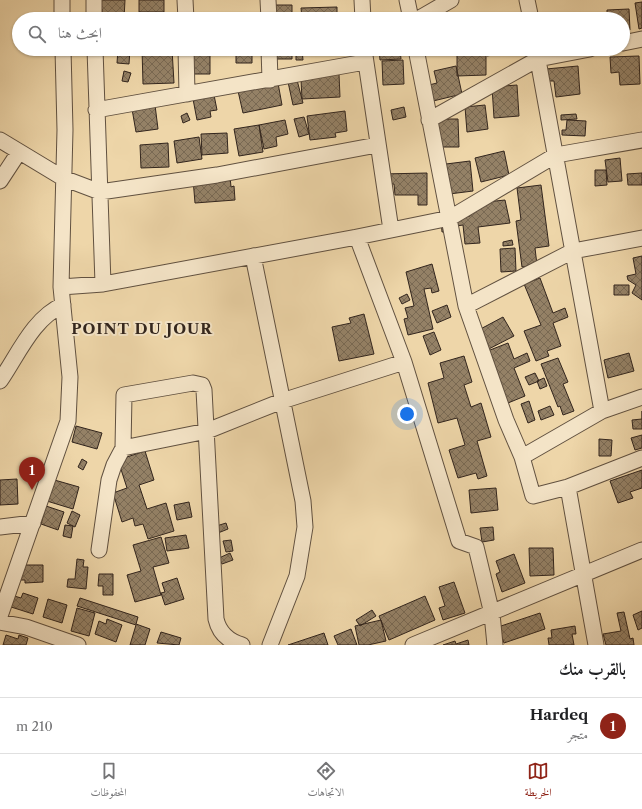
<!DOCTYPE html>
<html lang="ar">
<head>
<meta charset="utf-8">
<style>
  body { margin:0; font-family:"Libre Caslon Text",Amiri,serif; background:#f6f6f6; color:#202124; direction:rtl }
  .you { position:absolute; left:407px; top:414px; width:14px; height:14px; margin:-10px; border:3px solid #fff; border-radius:50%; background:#1a73e8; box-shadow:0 0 0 6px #1a73e833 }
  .badge { display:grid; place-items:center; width:26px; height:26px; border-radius:50%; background:#8f2418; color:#fff; font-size:13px; font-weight:700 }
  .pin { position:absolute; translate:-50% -33px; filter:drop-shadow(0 1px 2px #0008) }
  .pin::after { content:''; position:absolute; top:21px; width:14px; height:12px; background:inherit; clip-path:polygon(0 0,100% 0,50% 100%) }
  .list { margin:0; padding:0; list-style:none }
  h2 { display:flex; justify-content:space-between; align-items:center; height:52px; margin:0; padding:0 16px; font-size:17px }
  h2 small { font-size:13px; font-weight:400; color:#757577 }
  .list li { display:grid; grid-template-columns:26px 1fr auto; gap:12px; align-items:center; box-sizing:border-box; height:56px; padding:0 16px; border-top:1px solid #e0e0e0 }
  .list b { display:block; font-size:15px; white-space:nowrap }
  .list p { margin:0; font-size:13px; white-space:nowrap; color:#757577 }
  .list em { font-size:13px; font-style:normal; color:#757577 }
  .icon { flex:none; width:22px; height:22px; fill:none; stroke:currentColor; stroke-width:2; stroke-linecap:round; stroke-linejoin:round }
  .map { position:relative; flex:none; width:642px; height:645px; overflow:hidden; direction:ltr }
  .search { position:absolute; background:#fff; box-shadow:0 1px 3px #0004; left:12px; right:12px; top:12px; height:44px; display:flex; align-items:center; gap:10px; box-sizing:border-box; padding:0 14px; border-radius:22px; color:#757577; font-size:15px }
  .sheet { height:108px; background:#fff }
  nav { display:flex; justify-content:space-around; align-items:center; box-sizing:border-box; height:56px; border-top:1px solid #e0e0e0; background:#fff; font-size:11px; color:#757577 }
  nav a { display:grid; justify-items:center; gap:2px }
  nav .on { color:#8f2418 }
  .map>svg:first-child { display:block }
</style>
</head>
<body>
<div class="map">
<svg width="642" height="645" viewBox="0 0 642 645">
  <defs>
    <pattern id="building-cross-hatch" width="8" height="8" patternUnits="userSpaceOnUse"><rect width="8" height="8" fill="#948166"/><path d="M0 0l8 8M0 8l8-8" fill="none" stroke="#796953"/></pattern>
  </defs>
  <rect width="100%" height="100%" fill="#eed6a9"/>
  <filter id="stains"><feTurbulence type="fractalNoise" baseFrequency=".005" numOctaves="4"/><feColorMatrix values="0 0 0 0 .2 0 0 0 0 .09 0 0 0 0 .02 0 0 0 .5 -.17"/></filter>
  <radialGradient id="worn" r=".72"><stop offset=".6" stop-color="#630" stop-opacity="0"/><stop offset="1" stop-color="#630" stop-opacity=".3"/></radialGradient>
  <path fill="url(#building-cross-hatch)" stroke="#32251d" d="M97,0H125L124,19H102V9H96Z
    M139,0H164V12H139Z
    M642,2V28L639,29L635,3Z
    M270,5H292V19H270Z
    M337,7V19H302L301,8Z
    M629,9L630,30H623V19H607V10Z
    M227,15H252V19H227Z
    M118,49H130L129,64L117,63Z
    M142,49H172L174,83L143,84Z
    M236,49H252V63H236Z
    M267,49H292V59H267Z
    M296,49H302L303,60H296Z
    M304,49H343V53L304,55Z
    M379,49H400L401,59L380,60Z
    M486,49H510V52L487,56Z
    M184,50H210V74H184Z
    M486,53V75L457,76V54Z
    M639,56L640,84L620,85L619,72L611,73L610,57Z
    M403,60L404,84L383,85L382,61Z
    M456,66L462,94L429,102L425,86L437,83L434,71Z
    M578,66L580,94L556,97L554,81H547L546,69Z
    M124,71L131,73L128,82L122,81Z
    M339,74L340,97L302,99L301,80Z
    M297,80L303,103L293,105L288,82Z
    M278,83L282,105L243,113L238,91Z
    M517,85L519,116L494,118L492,87Z
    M214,95L217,110L210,111L211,117L197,120L193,99Z
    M155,105L158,129L136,132L132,109Z
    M485,105L488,129L467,132L465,107Z
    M404,107L406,117L393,120L391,110Z
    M345,111L347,131L335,133L336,137L310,140L307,116Z
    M187,113L190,120L183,123L181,116Z
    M576,114L577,119L561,120V115Z
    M304,117L309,134L299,137L294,119Z
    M437,119H458L459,147H437Z
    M285,120L288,134L276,137L277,146L264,149L259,125Z
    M567,120L586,121L585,136L562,135V130H566Z
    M259,125L263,152L239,156L234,129Z
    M227,133L228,153L202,155L201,134Z
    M199,137L202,159L177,163L174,141Z
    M168,143L169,167L141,168L140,145Z
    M504,151L509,175L481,182L475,158Z
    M620,158L622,181L608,182L605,160Z
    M470,161L473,191L441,195L438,165Z
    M595,170H606L607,185L595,186Z
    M427,173V205H418V195H395L394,184H383L382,174Z
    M642,173V185H628L627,174Z
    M230,176L231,187L234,186L235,200L195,203L193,179Z
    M541,185L549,246L535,248L537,265L522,267L516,221L521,220L517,188Z
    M505,200L510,223L478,227L480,243L465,244L463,225L450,227V231L442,232L441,219L470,216L468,204Z
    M512,240L513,245L503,246V242Z
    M515,248L516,271L501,272L500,249Z
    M642,256V300L632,293L636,285L628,280L627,276L636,274L633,258Z
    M432,264L439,291L432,293L431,288L424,289L433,329L408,335L404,319L408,318L405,308L414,306L406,272Z
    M540,278L553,313L565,308L568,317L553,323L561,346L547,351L549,356L536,361L524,331L541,325L524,284Z
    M614,285H629V295H614Z
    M407,294L410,300L402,304L399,298Z
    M447,305L451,317L437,323L432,311Z
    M364,314L374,354L339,361L332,327L351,323L349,318Z
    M503,317L514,336L483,352L473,333Z
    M434,332L441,350L430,355L423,336Z
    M508,343L514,359L527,353L530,361L514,368L525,396L508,403L485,352Z
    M629,353L634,371L608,378L604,360Z
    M464,356L472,382L464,385L471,407L481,403L491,437L477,441L487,476L478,479L476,473L458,478L449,450L465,445L457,418L438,423L428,383L444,378L440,363Z
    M558,358L568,382L563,384L574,411L563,415L560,406L558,407L541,364Z
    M535,373L539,381L529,385L525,377Z
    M544,378L547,386L540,389L537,381Z
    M529,401L535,420L528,423L521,404Z
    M550,406L554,415L541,420L538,411Z
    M642,411V429H633L632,420L642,419Z
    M76,426L102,433L97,449L72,442Z
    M642,435V448L635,450L631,438Z
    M599,439L612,440L611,456H599Z
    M145,451L154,480L139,485L147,509L166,503L174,531L148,539L143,524L135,526L133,518L122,522L113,493L127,488L118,460Z
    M82,459L87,462L83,470L78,467Z
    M642,470V488L630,492L633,498L618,503L610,481Z
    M17,479L18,504L0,505V480Z
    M51,479L79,487L73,509L37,498Z
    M496,488L498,510L471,513L469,490Z
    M189,502L192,517L177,520L174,505Z
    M46,506L64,512L58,530L41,524Z
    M72,511L80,515L75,527L67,523Z
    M226,523L228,529L213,535L210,528Z
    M65,525L73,526L71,538L63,536Z
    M493,527L494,540L482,542L480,528Z
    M186,535L189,548L167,551L165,538Z
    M161,537L169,563L153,567L161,595L135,602L127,575L141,571L133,545Z
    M231,540L233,551L226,552L223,541Z
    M529,548H553L554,575L530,576Z
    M230,553L233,560L222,564L219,558Z
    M514,554L525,583L502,592L496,574L500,572L496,561Z
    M77,559L84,560L83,567H88L86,589L67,587L68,579H75Z
    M15,565H43V582L25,583V580H15Z
    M99,574H113V595H103V586H98Z
    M177,578L184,599L165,605L161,593L165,592L162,583Z
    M454,582L465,613L443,620L439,608L445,606L439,587Z
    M23,593L38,598L33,614L8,606L11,595L21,598Z
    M425,596L435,620L389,640L379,616Z
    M80,598L138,617L136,624L150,629L145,645H130L136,625L77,606Z
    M48,599L67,605L62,623L43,617Z
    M77,608L95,613L89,636L71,631Z
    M372,610L376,616L360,626L356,620Z
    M642,611V628L638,630L633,615Z
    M624,612L630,639L633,638L634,645H606L603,634L621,631L617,613Z
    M540,613L545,629L504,643L498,627Z
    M107,619L122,625L116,642L95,634L99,621L106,624Z
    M381,620L386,641L368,645H359L355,626Z
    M575,626L576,634H572L574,645H549L548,638H552L551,630Z
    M351,629L357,645H338L334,636Z
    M161,632L181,638L179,645L157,643Z
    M324,633L328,645H288Z
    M6,635L18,639L19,635L28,638L26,645H3Z
    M468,640L469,645H443L455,641L456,644Z"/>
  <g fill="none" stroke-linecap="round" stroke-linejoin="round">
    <defs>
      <path id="minor" d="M62,0V19
        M94,0V19
        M185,0L186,19
        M268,0L269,19
        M362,0L363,19
        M407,0L411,19
        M527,0L531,19
        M418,19L451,0
        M623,43L642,39
        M95,49L103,284
        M186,49L187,94
        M269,49L270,80
        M364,49L391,230
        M416,49L466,306L506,420L522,457L533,496L568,487L642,458
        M536,49L602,411
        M96,110L365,62
        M429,120L538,59L590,49
        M0,140L63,178L100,192L217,175L377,145
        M0,181L19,152
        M357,237L404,362L459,541L476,547L492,614L495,645
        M253,256L303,501L305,527L297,576L270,645
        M61,287L103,284L357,237L450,218L556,155L642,140
        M466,306L573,251L642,238
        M0,381C18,355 33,318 63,305
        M123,448L207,431L282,401L404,362
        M522,457L602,411L642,397
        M568,487L596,645
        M0,527L33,523
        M99,550L109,480L114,465L123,448L124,395L193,383L202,385L204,390L216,619C219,632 228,641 242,645
        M0,616L68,421L70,377L61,287L65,130L63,49
        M0,622L26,627L78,645
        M413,645L642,550"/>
    </defs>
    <use href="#minor" stroke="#615140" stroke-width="17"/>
    <use href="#minor" stroke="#f4e4c7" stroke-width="15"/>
  </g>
  <g text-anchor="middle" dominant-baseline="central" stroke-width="4" stroke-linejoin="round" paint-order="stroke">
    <g font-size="15" font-weight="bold" letter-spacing="1" fill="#32251d" stroke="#f4e4c7">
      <text x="142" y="328">POINT DU JOUR</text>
    </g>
  </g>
  <rect width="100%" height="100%" filter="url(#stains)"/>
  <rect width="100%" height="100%" fill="url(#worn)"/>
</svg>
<div class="you"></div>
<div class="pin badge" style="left:32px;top:490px">1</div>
<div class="search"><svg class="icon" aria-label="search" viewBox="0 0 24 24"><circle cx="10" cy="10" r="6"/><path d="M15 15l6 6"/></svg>ابحث هنا</div>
</div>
<section class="sheet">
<h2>بالقرب منك<small></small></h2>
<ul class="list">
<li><span class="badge">1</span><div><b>Hardeq</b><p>متجر</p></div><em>210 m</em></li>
</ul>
</section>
<nav>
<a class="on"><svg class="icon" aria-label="map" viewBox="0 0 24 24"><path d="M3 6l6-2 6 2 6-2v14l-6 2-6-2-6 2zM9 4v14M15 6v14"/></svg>الخريطة</a>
<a><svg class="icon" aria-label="directions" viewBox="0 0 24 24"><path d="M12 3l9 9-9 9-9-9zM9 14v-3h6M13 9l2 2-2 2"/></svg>الاتجاهات</a>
<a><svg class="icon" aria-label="saved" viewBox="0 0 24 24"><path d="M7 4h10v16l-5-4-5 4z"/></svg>المحفوظات</a>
</nav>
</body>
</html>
